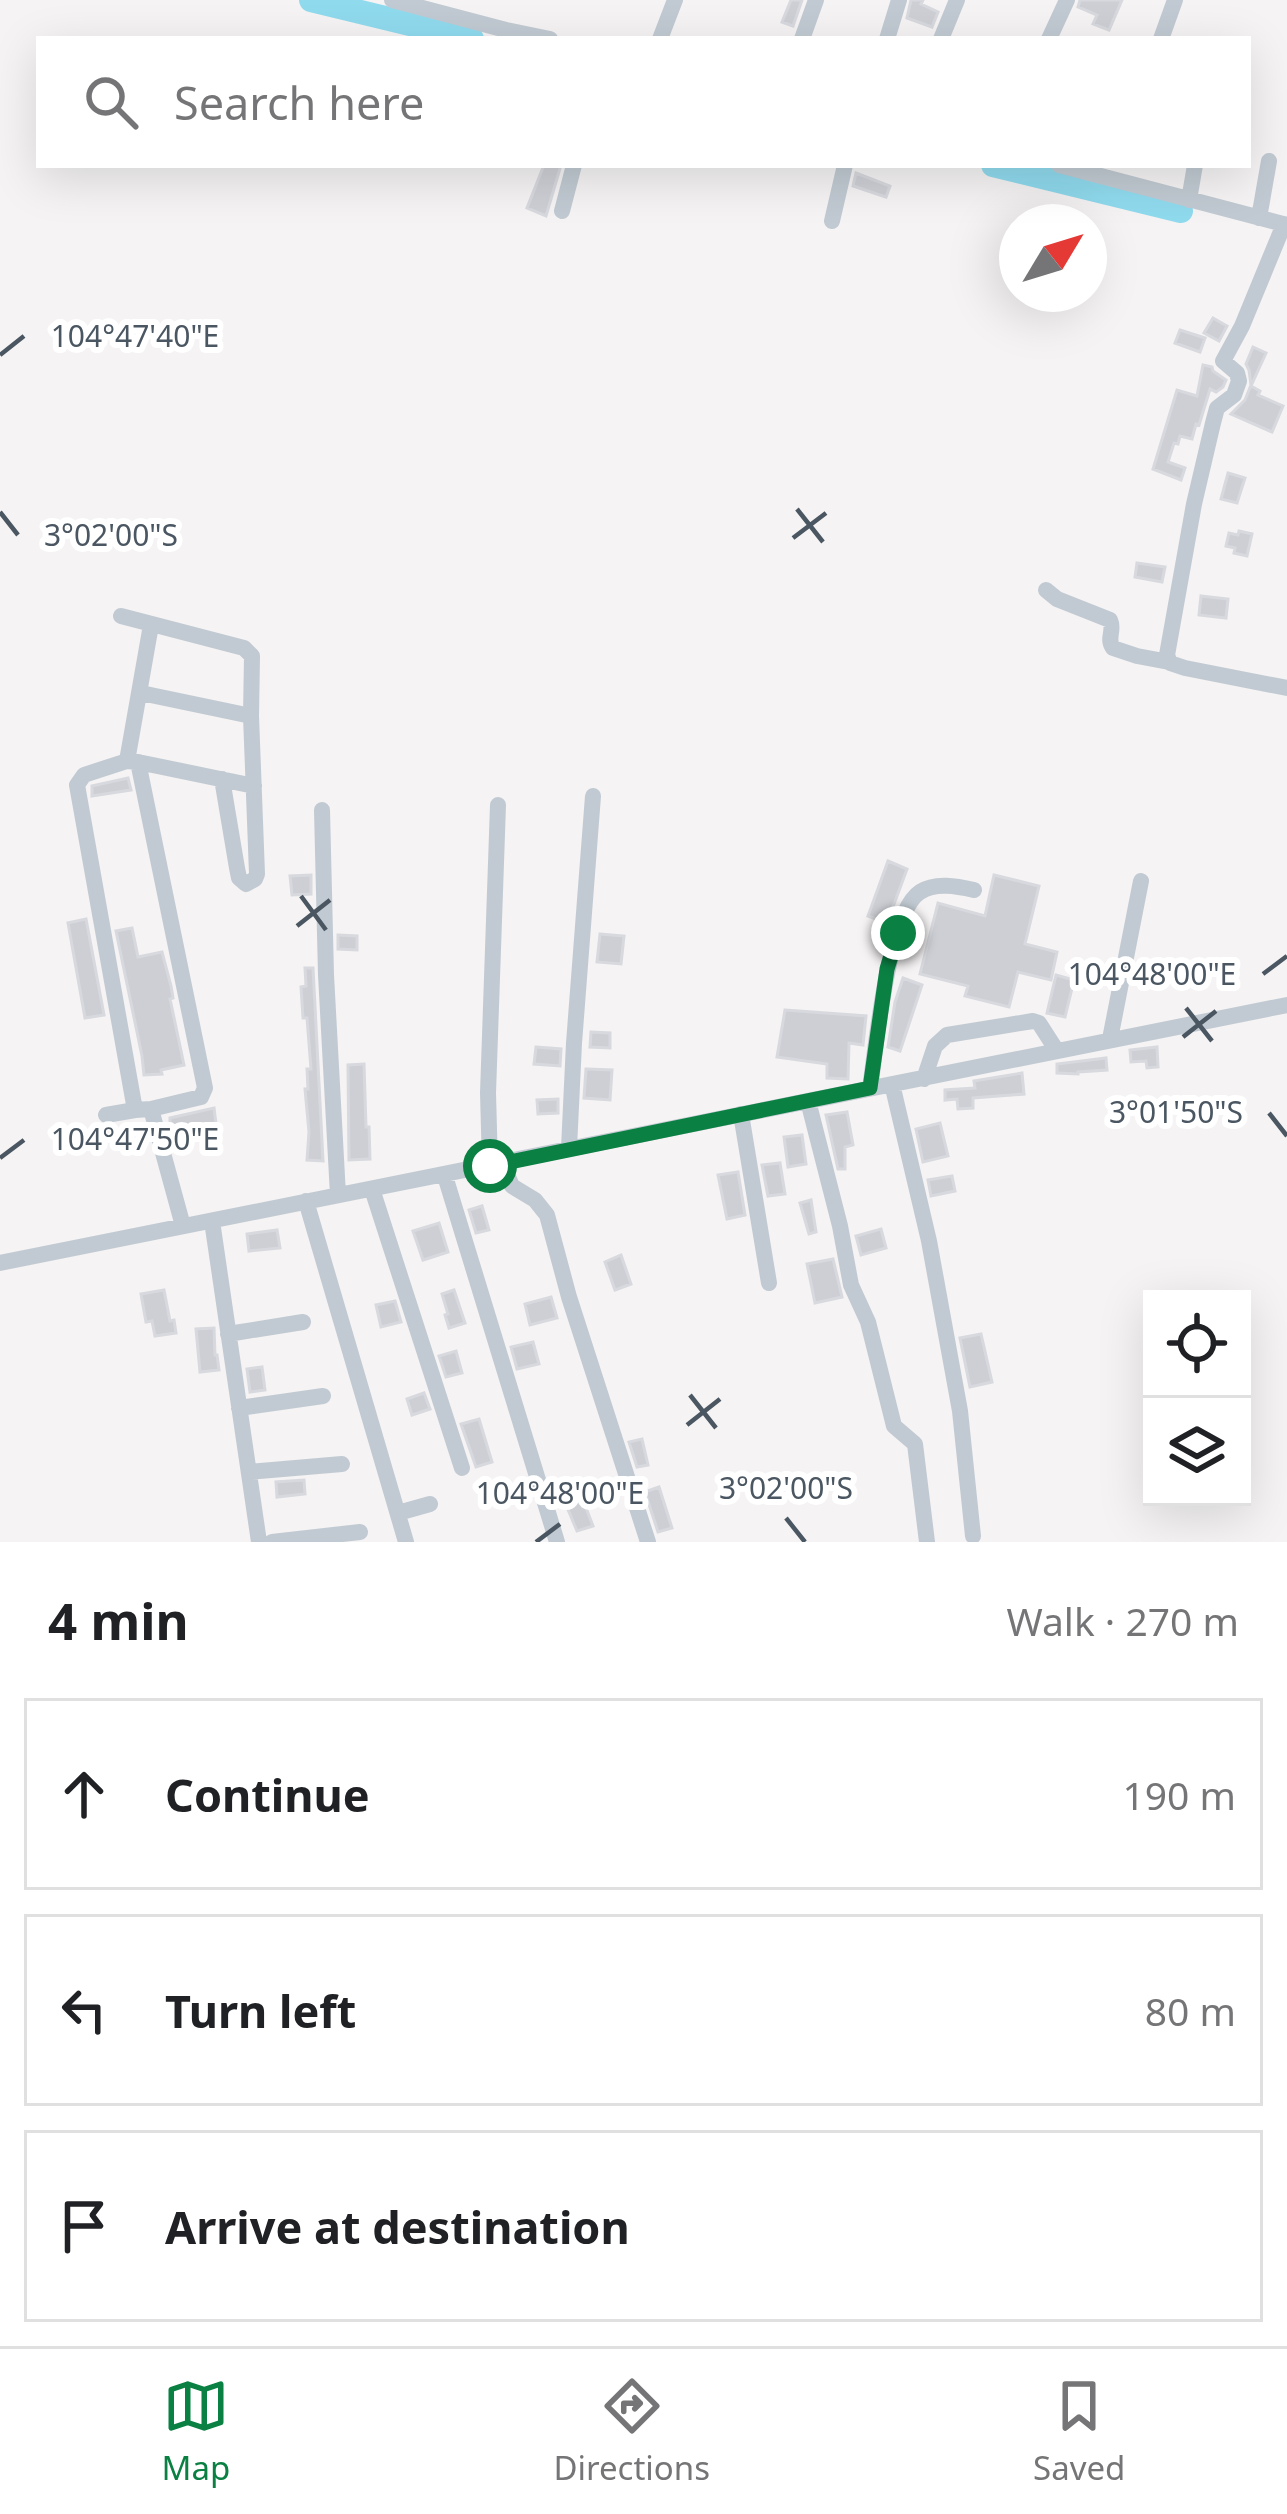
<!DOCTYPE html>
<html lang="en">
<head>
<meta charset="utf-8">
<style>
  body { margin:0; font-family:"Noto Sans",sans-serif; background:#f2f2f2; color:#202124 }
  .controls { position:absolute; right:36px; bottom:36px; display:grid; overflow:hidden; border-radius:0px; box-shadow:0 12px 48px #0002 }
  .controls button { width:108px; height:108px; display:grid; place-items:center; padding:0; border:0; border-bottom:3px solid #e0e0e0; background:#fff; color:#202124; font:60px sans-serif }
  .compass { position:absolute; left:999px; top:204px; width:108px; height:108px; border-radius:50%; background:#fff; box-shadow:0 12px 48px #0002; rotate:52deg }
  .stop { position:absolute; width:36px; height:36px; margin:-27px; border:9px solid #0b8043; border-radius:50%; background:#fff }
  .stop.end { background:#0b8043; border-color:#fff; box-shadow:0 3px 12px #0008 }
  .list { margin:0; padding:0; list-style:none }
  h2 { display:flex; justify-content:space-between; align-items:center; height:156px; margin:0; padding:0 48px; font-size:51px }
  h2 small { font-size:39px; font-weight:400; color:#757577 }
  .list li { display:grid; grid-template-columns:78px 1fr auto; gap:36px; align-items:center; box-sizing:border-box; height:192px; margin:0 24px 24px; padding:0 24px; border:3px solid #e0e0e0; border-radius:0px }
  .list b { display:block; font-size:45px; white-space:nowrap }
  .list em { font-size:39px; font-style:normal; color:#757577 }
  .icon { flex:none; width:66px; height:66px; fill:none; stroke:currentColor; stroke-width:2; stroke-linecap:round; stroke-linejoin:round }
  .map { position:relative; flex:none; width:1287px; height:1542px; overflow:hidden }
  .search { position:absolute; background:#fff; box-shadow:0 12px 48px #0002; left:36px; right:36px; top:36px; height:132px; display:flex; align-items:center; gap:30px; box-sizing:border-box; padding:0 42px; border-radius:0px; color:#757577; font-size:45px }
  .sheet { height:804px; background:#fff }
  nav { display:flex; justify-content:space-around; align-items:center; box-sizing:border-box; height:168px; border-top:3px solid #e0e0e0; background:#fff; font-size:33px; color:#757577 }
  nav a { display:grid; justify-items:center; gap:6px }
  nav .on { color:#0b8043 }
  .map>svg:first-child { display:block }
</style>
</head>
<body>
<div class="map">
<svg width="1287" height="1542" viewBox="0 0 1287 1542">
  <rect width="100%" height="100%" fill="#f5f3f3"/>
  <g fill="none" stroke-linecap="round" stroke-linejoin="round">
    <path stroke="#90daee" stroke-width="24" d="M311,0L472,39
      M993,165L1181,211"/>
  </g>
  <path fill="#cdcfd5" stroke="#d7d9de" stroke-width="3" d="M791,0H802L793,26L782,22Z
    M911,0H923L921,4L938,12L932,27L907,18Z
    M1080,0H1122L1109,30L1093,24L1097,15L1078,7Z
    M544,165H561L546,216L527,208Z
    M856,173L890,186L886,197L853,186Z
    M1213,318L1227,326L1219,341L1204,333Z
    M1180,330L1205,338L1200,352L1175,343Z
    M1253,347L1266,353L1251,386L1260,391L1258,395L1283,406L1272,432L1231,414L1245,400L1251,385L1249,370L1246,364Z
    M1203,365L1212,367L1213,371L1226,380L1223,387L1216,392L1210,389L1199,425L1196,424L1192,439L1180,436L1178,444L1174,443L1168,462L1185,468L1181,480L1153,469L1177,390L1197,396Z
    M1228,473L1245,478L1237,503L1221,499Z
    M1239,531L1252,534L1247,556L1234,553L1235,548L1226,546L1229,533L1238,535Z
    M1137,563L1165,567L1162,582L1135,577Z
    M1201,596L1228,599L1226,618L1199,615Z
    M128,778L131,790L92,796V786Z
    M888,861L907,869L887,923L868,916Z
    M311,875V894L292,895L290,876Z
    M994,875L1039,886L1025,944L1057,952L1051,980L1018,972L1009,1007L965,996L968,986L920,974L938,903L985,916Z
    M86,919L104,1015L85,1018L68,923Z
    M132,928L138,957L162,952L171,986L173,998L170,999L184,1065L161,1070L162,1074L144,1075L142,1056L116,931Z
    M600,934L624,936L621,964L597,962Z
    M338,935L357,936V950L338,949Z
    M305,968H313L323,1161L307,1160L309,1132L305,1089H308L307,1069H311L307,1018H303L301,987L306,986Z
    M1056,975L1074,980L1065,1017L1047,1013Z
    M903,978L922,985L900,1051L888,1047L895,1002Z
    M785,1010L866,1016L863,1045L849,1043L848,1079L827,1078V1064L777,1057Z
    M591,1032L610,1033V1048L590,1047Z
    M536,1047L561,1049L560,1066L534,1064Z
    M1157,1047L1158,1067L1147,1068L1146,1061L1131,1062L1130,1050Z
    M1106,1058L1107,1070L1078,1072V1074L1057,1073V1064Z
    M364,1064L366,1127H369L370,1159L349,1160L348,1065Z
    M586,1069L612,1070L610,1100L584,1098Z
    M1022,1073L1024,1094L973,1098V1108L958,1109L957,1099L945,1100V1090L975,1088L974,1081Z
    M558,1099V1113L538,1114L537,1100Z
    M214,1108L217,1132L204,1133L203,1126H170V1118Z
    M847,1112L853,1145L845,1147V1169H838L826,1115Z
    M940,1123L948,1156L923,1162L916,1129Z
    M802,1135L806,1164L788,1167L784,1137Z
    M780,1163L785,1194L768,1196L762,1165Z
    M738,1172L745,1215L727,1219L718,1175Z
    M952,1176L955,1191L931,1196L928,1180Z
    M811,1200L816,1232L809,1234L800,1203Z
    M482,1206L489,1230L476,1233L469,1210Z
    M439,1223L448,1252L423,1260L413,1231Z
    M881,1229L886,1248L861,1255L856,1236Z
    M277,1230L280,1248L249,1251L247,1234Z
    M621,1255L631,1284L615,1290L605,1262Z
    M833,1259L842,1297L815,1303L807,1264Z
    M164,1290L170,1321L174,1320L176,1333L155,1336L152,1321L146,1322L141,1294Z
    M454,1290L465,1323L449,1328L445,1315L448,1314L442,1294Z
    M551,1297L557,1318L530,1325L525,1304Z
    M395,1301L401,1322L381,1327L376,1305Z
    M214,1328L215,1355H217L219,1370L200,1372L196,1329Z
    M981,1334L992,1382L970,1387L960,1338Z
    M533,1342L539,1364L517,1369L511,1347Z
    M456,1351L462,1373L446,1377L439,1356Z
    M262,1367L265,1390L250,1392L247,1369Z
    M424,1393L430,1409L412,1415L407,1399Z
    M479,1419L492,1462L476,1467L461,1424Z
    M642,1439L648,1465L637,1467L629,1442Z
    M304,1480L305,1494L277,1497L276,1482Z
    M659,1487L672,1528L658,1532L645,1492Z
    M581,1495L593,1526L577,1531L564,1500Z"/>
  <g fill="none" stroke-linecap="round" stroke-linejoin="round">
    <path stroke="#c1cad2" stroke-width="16" d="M392,0L506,30L550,39
      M660,39L675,0
      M802,39L816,0
      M887,39L899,0
      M941,39L957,0
      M1049,39L1067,0
      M1161,39L1175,0
      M1059,165L1287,225
      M1189,200L1195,165
      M562,211L574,165
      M1259,218L1269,161
      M832,221L845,165
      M1284,224L1242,326L1223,361L1237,373L1239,381L1234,395L1217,408L1213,423L1194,504L1167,655L1170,663L1185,668L1287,688
      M1046,590L1057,599L1110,620C1115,630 1106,639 1113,648L1137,656L1169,662
      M121,616L244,648L252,656L251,716L257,874L255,879L246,884L239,878L237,868L222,779
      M141,693L251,716
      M127,761L138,762L205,1088L201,1097L151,1109L135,1110L77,785L84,775Z
      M127,761L151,625
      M138,762L254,786
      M322,810L326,975L338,1195
      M1110,1039L1141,881
      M924,1079L935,1046L947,1035L1033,1021L1039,1023L1057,1051
      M892,1084L929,1241L960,1411L973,1536
      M870,1088C876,1049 888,912 920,892C935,882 957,886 974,890
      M808,1101L840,1226L851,1285L868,1322L894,1426L915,1444L927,1542
      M151,1109L183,1226
      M741,1114L769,1283
      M106,1115L135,1110
      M569,1148L574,1043L593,796
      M502,1163L512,1186L535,1200L547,1215L569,1297L648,1542
      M490,1166L488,1093L498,805
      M445,1176L557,1542
      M372,1189L462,1468
      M306,1201L406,1542
      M212,1221L259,1542
      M0,1263L1287,1005
      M228,1334L303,1322
      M239,1408L323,1396
      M249,1472L342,1464
      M398,1513L430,1504
      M272,1542L360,1532"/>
  </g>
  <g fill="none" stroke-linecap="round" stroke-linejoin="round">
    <path stroke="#0b8043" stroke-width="15" d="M490,1166L870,1088L887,969L898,933"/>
  </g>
  <path fill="none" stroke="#4a5661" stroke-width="4.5" d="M0,355L24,336M797,509L823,542M0,512L18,535M793,538L826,513M301,896L326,930M297,926L330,900M1263,974L1287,956M1186,1008L1212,1041M1183,1037L1216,1011M1269,1113L1287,1136M0,1158L24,1140M690,1395L716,1428M687,1425L720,1399M786,1518L805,1542M536,1542L560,1524"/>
  <g font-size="30" text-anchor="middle" fill="#4a5661" stroke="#fff" stroke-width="12" stroke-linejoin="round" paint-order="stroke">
    <text x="135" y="347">104°47'40"E</text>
    <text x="111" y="546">3°02'00"S</text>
    <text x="1152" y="985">104°48'00"E</text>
    <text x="1176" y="1123">3°01'50"S</text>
    <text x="135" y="1150">104°47'50"E</text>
    <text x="786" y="1499">3°02'00"S</text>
    <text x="560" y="1504">104°48'00"E</text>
  </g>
</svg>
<div class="controls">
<button><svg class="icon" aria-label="locate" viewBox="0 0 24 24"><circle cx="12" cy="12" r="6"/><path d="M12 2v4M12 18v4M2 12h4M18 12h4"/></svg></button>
<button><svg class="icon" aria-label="layers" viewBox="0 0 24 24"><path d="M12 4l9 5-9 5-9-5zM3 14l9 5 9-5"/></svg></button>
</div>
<svg class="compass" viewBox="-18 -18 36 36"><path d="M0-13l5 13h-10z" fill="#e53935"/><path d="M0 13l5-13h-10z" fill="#757577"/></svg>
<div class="stop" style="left:490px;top:1166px"></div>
<div class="stop end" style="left:898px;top:933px"></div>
<div class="search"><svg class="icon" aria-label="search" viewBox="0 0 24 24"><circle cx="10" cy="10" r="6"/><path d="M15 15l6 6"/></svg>Search here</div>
</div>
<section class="sheet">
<h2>4 min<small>Walk · 270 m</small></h2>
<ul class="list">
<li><svg class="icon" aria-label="ahead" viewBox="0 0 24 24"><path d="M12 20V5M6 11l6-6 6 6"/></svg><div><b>Continue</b></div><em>190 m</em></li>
<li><svg class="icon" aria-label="left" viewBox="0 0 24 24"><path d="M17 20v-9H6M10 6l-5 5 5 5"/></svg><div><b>Turn left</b></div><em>80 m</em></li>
<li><svg class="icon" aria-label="arrive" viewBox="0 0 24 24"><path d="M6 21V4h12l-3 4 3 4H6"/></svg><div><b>Arrive at destination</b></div></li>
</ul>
</section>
<nav>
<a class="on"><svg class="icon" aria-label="map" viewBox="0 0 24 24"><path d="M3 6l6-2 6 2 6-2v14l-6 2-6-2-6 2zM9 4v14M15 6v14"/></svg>Map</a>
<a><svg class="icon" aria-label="directions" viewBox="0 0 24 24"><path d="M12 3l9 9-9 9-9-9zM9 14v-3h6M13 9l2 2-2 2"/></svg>Directions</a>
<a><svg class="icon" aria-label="saved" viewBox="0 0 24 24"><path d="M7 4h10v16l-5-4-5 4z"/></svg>Saved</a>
</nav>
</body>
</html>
